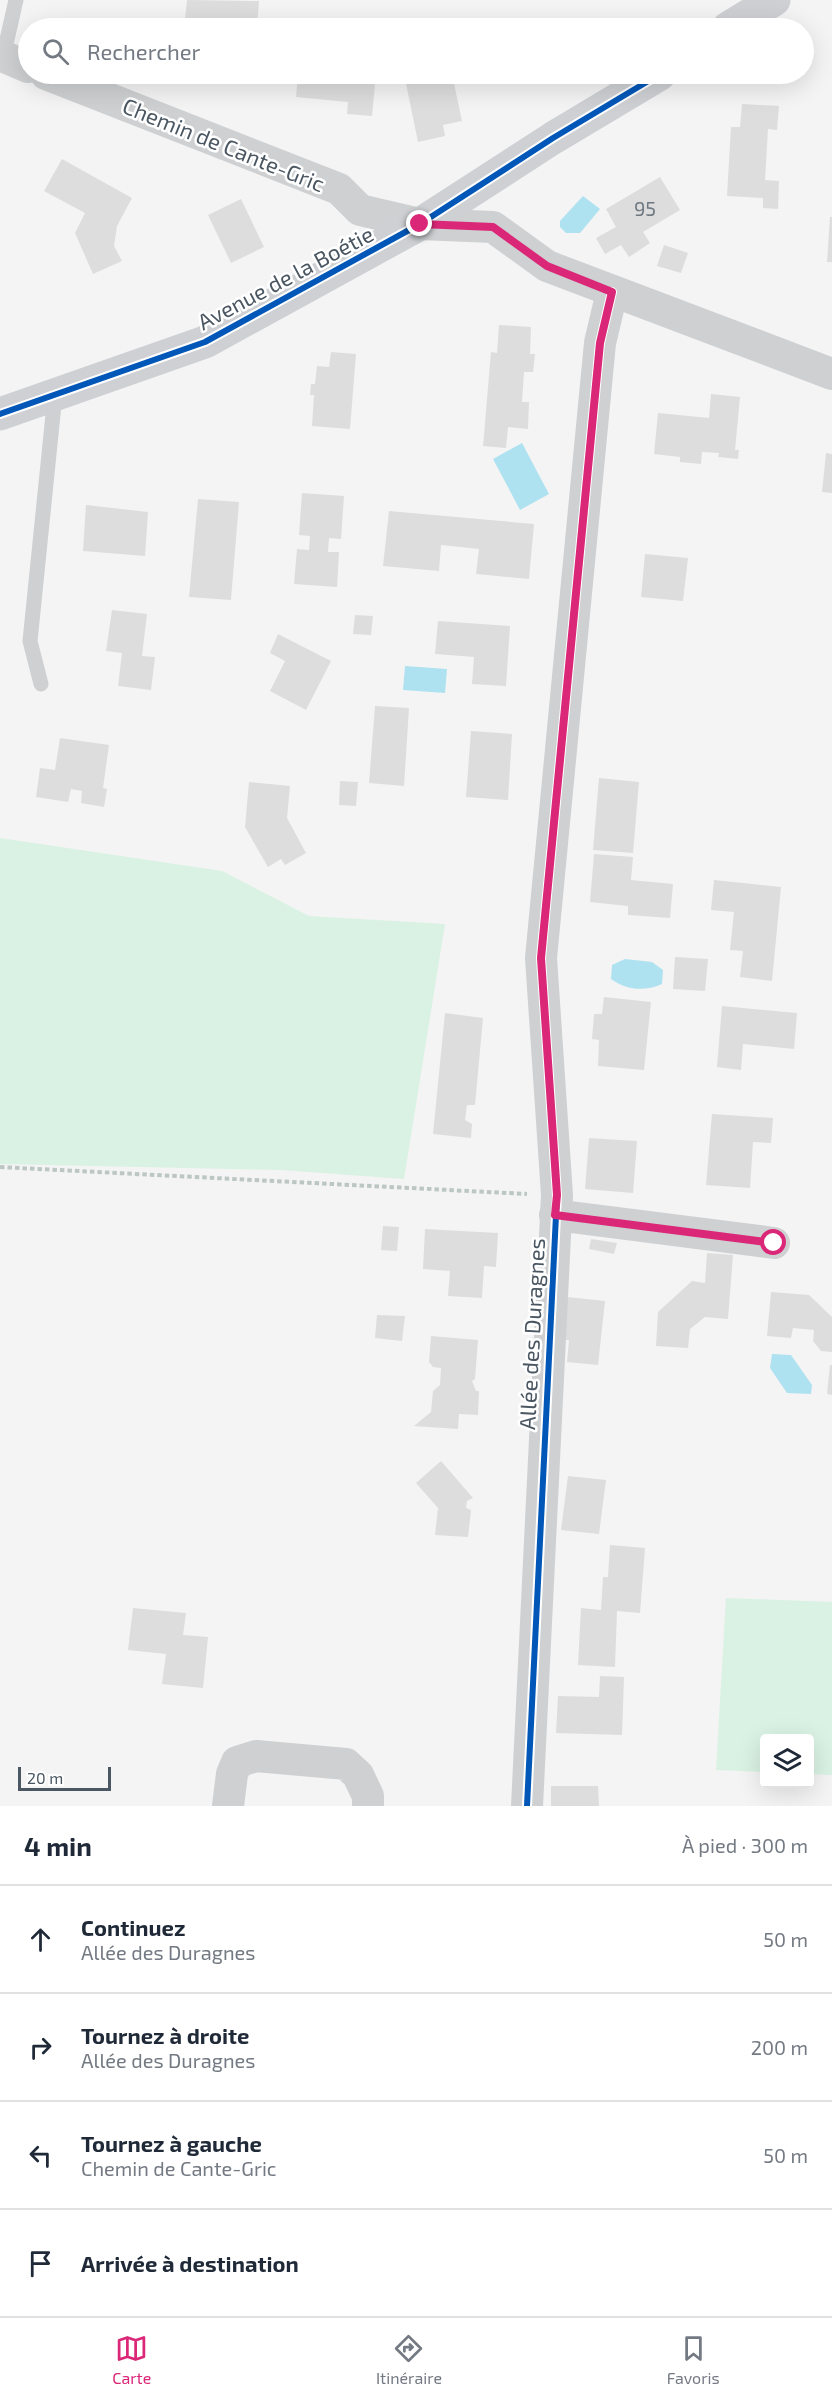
<!DOCTYPE html>
<html lang="fr">
<head>
<meta charset="utf-8">
<style>
  body { margin:0; font-family:"Exo 2",sans-serif; background:#f6f6f7; color:#1f2937 }
  .controls { position:absolute; right:18px; bottom:18px; display:grid; overflow:hidden; border-radius:6px; box-shadow:0 6px 24px #0002 }
  .controls button { width:54px; height:54px; display:grid; place-items:center; padding:0; border:0; border-bottom:2px solid #e0e1e3; background:#fff; color:#1f2937; font:30px sans-serif }
  .scale { position:absolute; left:18px; bottom:15px; width:93px; box-sizing:border-box; padding-left:6px; border:3px solid #4a5661; border-top:0; font-size:16px; line-height:21px; white-space:nowrap; color:#4a5661; -webkit-text-stroke:4px #fff; paint-order:stroke }
  .stop { position:absolute; width:18px; height:18px; margin:-14px; border:4px solid #db2777; border-radius:50%; background:#fff }
  .stop.end { background:#db2777; border-color:#fff; box-shadow:0 2px 6px #0008 }
  .list { margin:0; padding:0; list-style:none }
  h2 { display:flex; justify-content:space-between; align-items:center; height:78px; margin:0; padding:0 24px; font-size:26px }
  h2 small { font-size:20px; font-weight:400; color:#747a83 }
  .list li { display:grid; grid-template-columns:39px 1fr auto; gap:18px; align-items:center; box-sizing:border-box; height:108px; padding:0 24px; border-top:2px solid #e0e1e3 }
  .list b { display:block; font-size:22px; white-space:nowrap }
  .list p { margin:0; font-size:20px; white-space:nowrap; color:#747a83 }
  .list em { font-size:20px; font-style:normal; color:#747a83 }
  .icon { flex:none; width:33px; height:33px; fill:none; stroke:currentColor; stroke-width:2; stroke-linecap:round; stroke-linejoin:round }
  .map { position:relative; flex:none; width:832px; height:1806px; overflow:hidden }
  .search { position:absolute; background:#fff; box-shadow:0 6px 24px #0002; left:18px; right:18px; top:18px; height:66px; display:flex; align-items:center; gap:15px; box-sizing:border-box; padding:0 21px; border-radius:33px; color:#747a83; font-size:22px }
  .sheet { height:510px; background:#fff }
  nav { display:flex; justify-content:space-around; align-items:center; box-sizing:border-box; height:84px; border-top:2px solid #e0e1e3; background:#fff; font-size:16px; color:#747a83 }
  nav a { display:grid; justify-items:center; gap:3px }
  nav .on { color:#db2777 }
  .map>svg:first-child { display:block }
</style>
</head>
<body>
<div class="map">
<svg width="832" height="1806" viewBox="0 0 832 1806">
  <rect width="100%" height="100%" fill="#f4f4f4"/>
  <path fill="#d9f2e3" d="M0,838L222,871L309,916L445,924L404,1179L281,1170L0,1164Z
    M726,1598L832,1602V1775L810,1774V1738H764V1772L716,1770Z"/>
  <path fill="#aee2f0" d="M583,196L600,209L580,233H566L560,227V221Z
    M522,443L549,494L520,510L493,459Z
    M405,666L447,669L445,693L403,690Z
    M625,959L652,962L663,970L662,984C644,992 626,990 611,979L612,965Z
    M772,1354L791,1355L812,1385L811,1394L787,1393L770,1368Z"/>
  <path fill="#ddddde" d="M187,0L259,1L257,28H184Z
    M298,74H376L372,116L347,114L348,102L296,97Z
    M404,74H452L462,121L443,125L445,136L418,142Z
    M742,104L779,106L777,130L768,129L765,180L779,181L778,209L763,208V198L727,196L731,127H740Z
    M62,159L132,198L117,226L114,246L122,261L93,274L75,233L85,213L44,191Z
    M660,177L680,210L643,232L650,243L629,257L621,245L605,254L596,238L616,227L606,209Z
    M241,199L264,247L231,263L208,215Z
    M830,217H832V262H827Z
    M664,245L688,253L681,273L657,266Z
    M499,325L531,327L530,354H535L533,372H524L522,402H529L528,429L508,427L506,448L483,446L491,352L497,353Z
    M331,352L356,354L350,429L312,426L314,395H310L311,384H315L317,366L329,367Z
    M711,394L740,397L735,450H739L738,459L718,457L719,453L702,452L701,464L680,462V457L654,454L658,413L709,418Z
    M826,453L832,454V493L822,492Z
    M302,493L344,496L341,539L329,538L328,552H339L337,587L294,584L297,549L309,550L310,536L299,535Z
    M198,499L239,502L231,600L189,597Z
    M86,505L148,512L145,556L83,551Z
    M389,511L534,524L529,579L476,574L479,549L441,545L439,571L383,566Z
    M645,554L688,558L683,601L641,597Z
    M112,610L147,614L142,656L155,657L151,690L118,686L122,653L106,651Z
    M355,615L373,616L371,635L353,634Z
    M438,621L510,626L506,686L472,684L474,657L435,654Z
    M278,634L331,661L306,710L270,691L285,661L270,653Z
    M375,706L409,708L404,786L369,783Z
    M471,731L512,734L508,800L466,797Z
    M60,738L109,745L103,788L107,789L104,807L81,803L82,791L71,789L68,802L36,797L40,768L55,770Z
    M599,778L639,782L633,853L593,850Z
    M340,781L358,782L356,806L339,805Z
    M249,782L290,786L287,818L306,853L285,865L281,859L268,867L245,827Z
    M594,854L633,857L631,880L673,884L670,918L628,915V906L590,902Z
    M714,880L781,887L772,981L740,977L743,951L730,950L734,912L711,910Z
    M675,957L708,959L705,991L673,989Z
    M604,997L651,1002L644,1070L598,1066L599,1040L592,1039L594,1014H602Z
    M722,1006L797,1013L794,1049L743,1044L741,1070L717,1067Z
    M445,1013L483,1018L475,1105H467L465,1120L472,1124L471,1138L433,1134Z
    M712,1114L773,1118L771,1143L753,1142L750,1188L706,1185Z
    M589,1138L637,1141L633,1193L585,1189Z
    M383,1226L399,1227L397,1251L381,1250Z
    M425,1229L498,1233L496,1267L484,1266L482,1298L448,1296L450,1271L423,1269Z
    M591,1239L617,1243L614,1254L589,1249Z
    M707,1253L733,1255L728,1319L705,1317L690,1329L688,1348L656,1346L658,1312L692,1281L705,1283Z
    M771,1292L809,1295L832,1317V1352L821,1351L813,1341L814,1330L793,1328L791,1338L767,1336Z
    M567,1297L605,1301L598,1365L567,1362L569,1340H562Z
    M377,1315L405,1316L402,1341L375,1338Z
    M431,1336L478,1340L475,1379L472,1381L476,1391H479L478,1415L459,1414L458,1429L414,1426L431,1412L433,1391L440,1385L441,1368L433,1367L429,1362Z
    M830,1365H832V1395L827,1394Z
    M441,1461L473,1498L467,1501L466,1508L471,1510L468,1537L435,1535L438,1508L416,1483Z
    M568,1476L606,1480L599,1534L561,1530Z
    M610,1545L645,1548L640,1613L617,1611L615,1667L578,1665L581,1608L601,1610L603,1577H608Z
    M133,1608L186,1613L183,1635L208,1637L203,1688L162,1684L166,1654L128,1650Z
    M600,1676L624,1677L622,1735L556,1733L558,1696L599,1697Z
    M551,1786H598L599,1806H551Z"/>
  <g fill="none" stroke-linecap="round" stroke-linejoin="round">
    <path stroke="#bcc7c4" stroke-width="4" stroke-dasharray="4.5 3" stroke-linecap="butt" d="M0,1167L527,1194"/>
    <path stroke="#ced0d2" stroke-width="15" d="M3,57L16,0
      M41,684L30,641L55,395"/>
    <path stroke="#ced0d2" stroke-width="32" d="M0,55L28,67
      M46,74L339,189L360,210L420,224L493,227L547,266L832,374
      M555,1215L774,1243
      M228,1806L232,1774L237,1762L256,1756L346,1764L358,1775L368,1796V1806
      M527,1806L557,1195L541,958L600,343L612,292"/>
    <path stroke="#ced0d4" stroke-width="33" d="M728,28L774,0
      M0,414L205,342L420,224L553,138L660,74"/>
    <defs>
      <path id="cycleway" d="M0,414L205,342L420,224L553,138L660,74
        M527,1806L557,1195L541,958L600,343L612,292"/>
    </defs>
    <use href="#cycleway" stroke="#fff" stroke-width="10"/>
    <use href="#cycleway" stroke="#0057b8" stroke-width="6"/>
  </g>
  <g fill="none" stroke-linecap="round" stroke-linejoin="round">
    <path stroke="#db2777" stroke-width="8" d="M420,224L493,227L547,266L612,292L600,343L541,958L557,1195L555,1215L774,1243"/>
  </g>
  <g text-anchor="middle" dominant-baseline="central" stroke-width="5" stroke-linejoin="round" paint-order="stroke">
    <g font-size="20" fill="#707881">
      <text x="645" y="208">95</text>
    </g>
    <g font-size="22" fill="#4a5661" stroke="#fff">
      <text transform="translate(224 144) rotate(22)">Chemin de Cante-Gric</text>
      <text transform="translate(285 277) rotate(-28)">Avenue de la Boétie</text>
      <text transform="translate(531 1334) rotate(-87)">Allée des Duragnes</text>
    </g>
  </g>
</svg>
<div class="controls">
<button><svg class="icon" aria-label="layers" viewBox="0 0 24 24"><path d="M12 4l9 5-9 5-9-5zM3 14l9 5 9-5"/></svg></button>
</div>
<div class="scale">20 m</div>
<div class="stop" style="left:774px;top:1243px"></div>
<div class="stop end" style="left:420px;top:224px"></div>
<div class="search"><svg class="icon" aria-label="search" viewBox="0 0 24 24"><circle cx="10" cy="10" r="6"/><path d="M15 15l6 6"/></svg>Rechercher</div>
</div>
<section class="sheet">
<h2>4 min<small>À pied · 300 m</small></h2>
<ul class="list">
<li><svg class="icon" aria-label="ahead" viewBox="0 0 24 24"><path d="M12 20V5M6 11l6-6 6 6"/></svg><div><b>Continuez</b><p>Allée des Duragnes</p></div><em>50 m</em></li>
<li><svg class="icon" aria-label="right" viewBox="0 0 24 24"><path d="M7 20v-9h11M14 6l5 5-5 5"/></svg><div><b>Tournez à droite</b><p>Allée des Duragnes</p></div><em>200 m</em></li>
<li><svg class="icon" aria-label="left" viewBox="0 0 24 24"><path d="M17 20v-9H6M10 6l-5 5 5 5"/></svg><div><b>Tournez à gauche</b><p>Chemin de Cante-Gric</p></div><em>50 m</em></li>
<li><svg class="icon" aria-label="arrive" viewBox="0 0 24 24"><path d="M6 21V4h12l-3 4 3 4H6"/></svg><div><b>Arrivée à destination</b></div></li>
</ul>
</section>
<nav>
<a class="on"><svg class="icon" aria-label="map" viewBox="0 0 24 24"><path d="M3 6l6-2 6 2 6-2v14l-6 2-6-2-6 2zM9 4v14M15 6v14"/></svg>Carte</a>
<a><svg class="icon" aria-label="directions" viewBox="0 0 24 24"><path d="M12 3l9 9-9 9-9-9zM9 14v-3h6M13 9l2 2-2 2"/></svg>Itinéraire</a>
<a><svg class="icon" aria-label="saved" viewBox="0 0 24 24"><path d="M7 4h10v16l-5-4-5 4z"/></svg>Favoris</a>
</nav>
</body>
</html>
